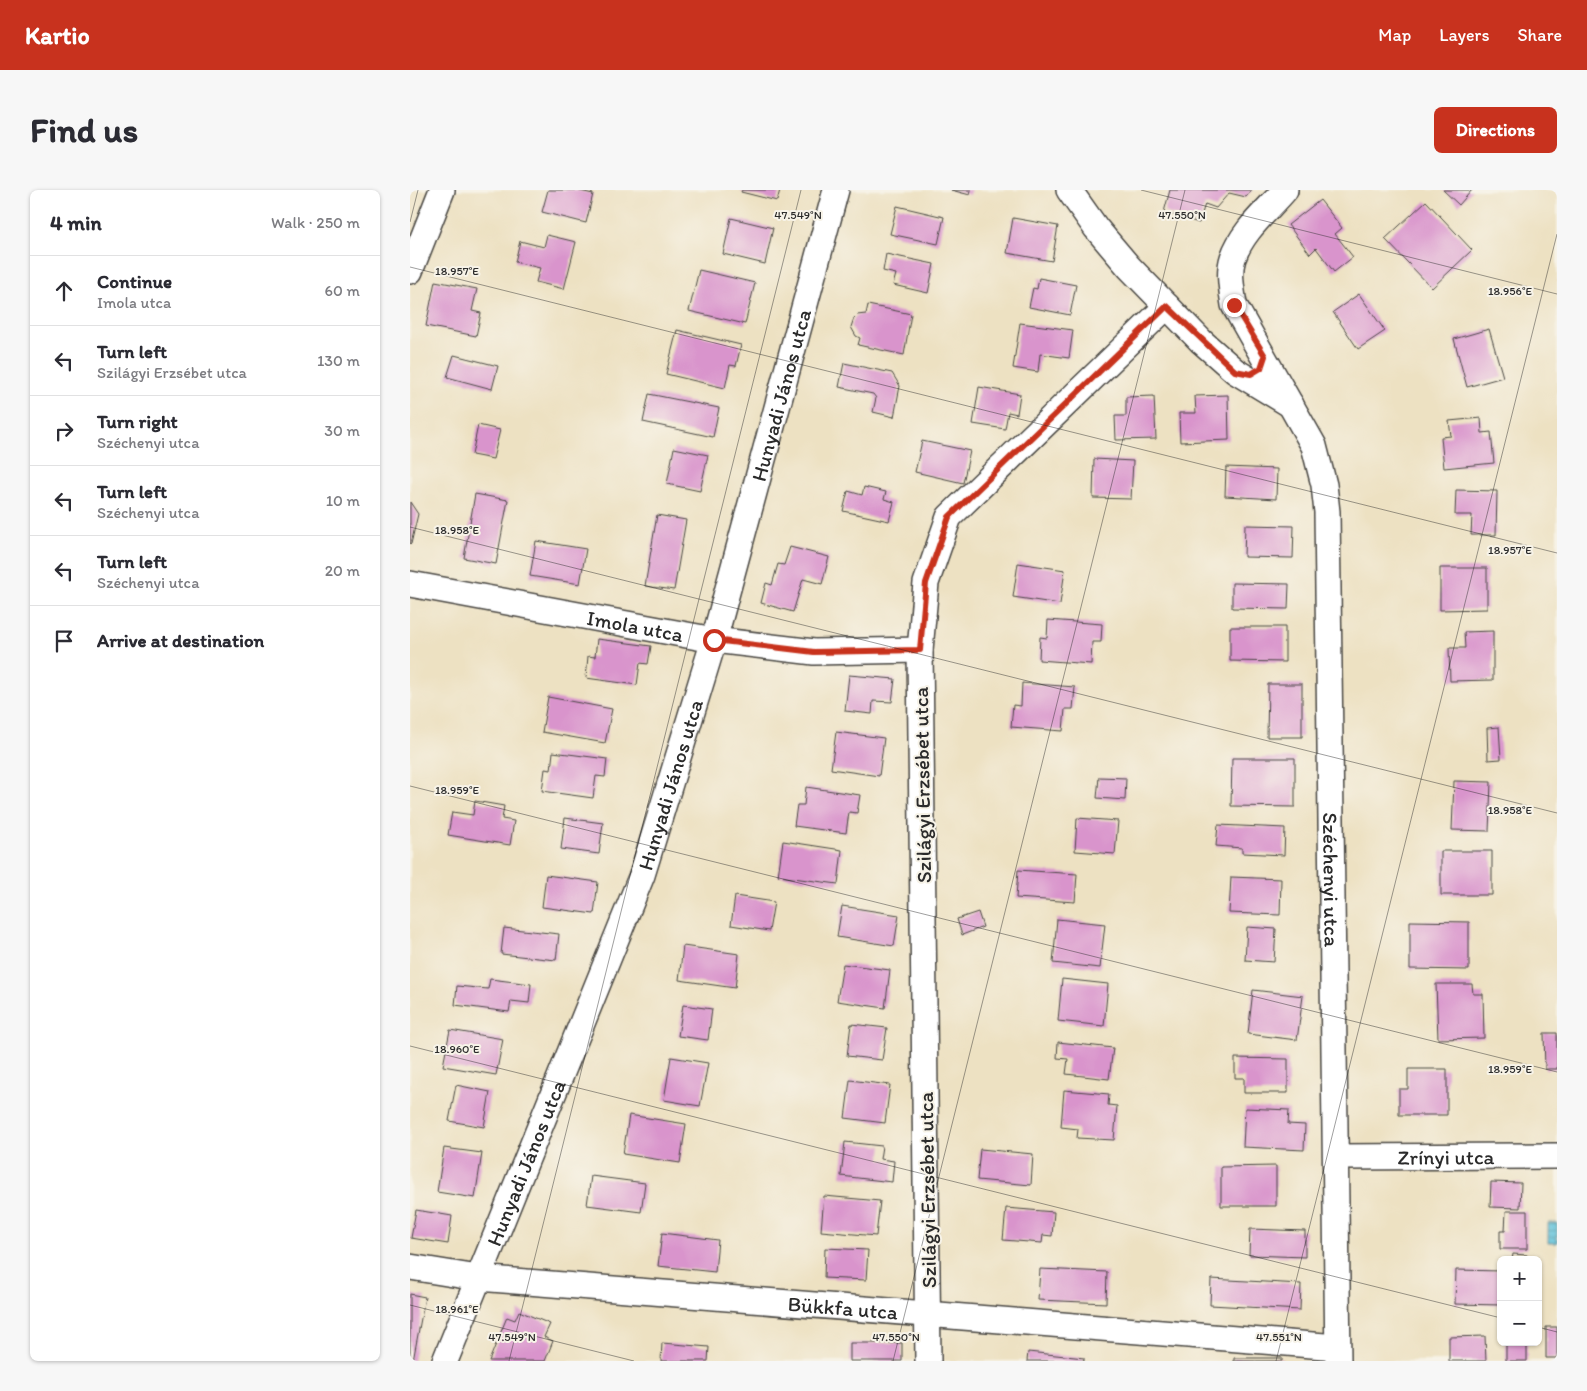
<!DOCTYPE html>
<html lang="en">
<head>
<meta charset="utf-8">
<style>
  body { margin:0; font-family:Itim,sans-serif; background:#f7f7f7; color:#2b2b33 }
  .controls { position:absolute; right:15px; bottom:15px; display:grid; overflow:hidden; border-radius:8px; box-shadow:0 1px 4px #0004 }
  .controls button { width:45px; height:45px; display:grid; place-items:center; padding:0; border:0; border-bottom:1px solid #e1e1e2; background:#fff; color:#2b2b33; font:25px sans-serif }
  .stop { position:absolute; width:15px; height:15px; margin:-11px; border:4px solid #c8321e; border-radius:50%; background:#fff }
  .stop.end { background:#c8321e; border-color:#fff; box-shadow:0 1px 5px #0008 }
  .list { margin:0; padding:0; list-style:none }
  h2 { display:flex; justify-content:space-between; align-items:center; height:65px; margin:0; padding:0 20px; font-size:21px }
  h2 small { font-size:16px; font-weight:400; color:#7c7c81 }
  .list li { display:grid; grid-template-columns:32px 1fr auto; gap:15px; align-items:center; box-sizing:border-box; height:70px; padding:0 20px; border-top:1px solid #e1e1e2 }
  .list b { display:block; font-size:19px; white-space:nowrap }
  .list p { margin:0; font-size:16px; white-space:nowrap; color:#7c7c81 }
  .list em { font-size:16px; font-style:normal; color:#7c7c81 }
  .icon { flex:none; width:28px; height:28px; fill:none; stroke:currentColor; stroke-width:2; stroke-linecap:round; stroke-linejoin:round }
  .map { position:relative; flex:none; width:1147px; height:1171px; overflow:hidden; border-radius:8px }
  header { display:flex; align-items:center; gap:30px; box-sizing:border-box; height:70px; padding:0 25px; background:#c8321e; color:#fff }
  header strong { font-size:24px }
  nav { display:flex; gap:28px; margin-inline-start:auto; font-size:18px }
  .intro { display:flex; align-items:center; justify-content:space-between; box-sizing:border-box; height:120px; padding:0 30px }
  h1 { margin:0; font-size:35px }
  .button { padding:12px 22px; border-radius:8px; background:#c8321e; color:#fff; font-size:18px; font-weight:700 }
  main { display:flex; gap:30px; padding:0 30px }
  aside { flex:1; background:#fff; border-radius:8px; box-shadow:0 1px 4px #0004 }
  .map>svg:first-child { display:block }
</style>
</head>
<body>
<header>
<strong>Kartio</strong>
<nav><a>Map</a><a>Layers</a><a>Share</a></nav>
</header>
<div class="intro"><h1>Find us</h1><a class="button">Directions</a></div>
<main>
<aside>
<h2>4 min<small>Walk · 250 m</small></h2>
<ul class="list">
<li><svg class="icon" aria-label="ahead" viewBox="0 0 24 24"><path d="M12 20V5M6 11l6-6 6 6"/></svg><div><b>Continue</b><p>Imola utca</p></div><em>60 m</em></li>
<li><svg class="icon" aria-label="left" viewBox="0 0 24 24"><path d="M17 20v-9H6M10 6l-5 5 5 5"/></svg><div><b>Turn left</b><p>Szilágyi Erzsébet utca</p></div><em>130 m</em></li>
<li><svg class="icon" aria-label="right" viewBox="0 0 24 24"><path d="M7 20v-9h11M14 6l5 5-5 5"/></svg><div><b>Turn right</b><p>Széchenyi utca</p></div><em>30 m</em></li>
<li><svg class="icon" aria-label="left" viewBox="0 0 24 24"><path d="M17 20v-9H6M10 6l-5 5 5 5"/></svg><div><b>Turn left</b><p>Széchenyi utca</p></div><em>10 m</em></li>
<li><svg class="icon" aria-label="left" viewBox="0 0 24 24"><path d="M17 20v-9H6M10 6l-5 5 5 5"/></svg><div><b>Turn left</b><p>Széchenyi utca</p></div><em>20 m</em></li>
<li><svg class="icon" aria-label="arrive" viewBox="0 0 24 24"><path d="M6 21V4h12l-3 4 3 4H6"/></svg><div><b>Arrive at destination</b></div></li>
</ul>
</aside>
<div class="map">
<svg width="1147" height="1171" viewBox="0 0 1147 1171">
  <defs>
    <pattern id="water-rules" width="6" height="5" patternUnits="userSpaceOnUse" patternTransform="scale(1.25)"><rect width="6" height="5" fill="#5bc0d9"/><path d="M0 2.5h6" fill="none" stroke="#4b9cb0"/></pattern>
  </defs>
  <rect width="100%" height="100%" fill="#f7f3e8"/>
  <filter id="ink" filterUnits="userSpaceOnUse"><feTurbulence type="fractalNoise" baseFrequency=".02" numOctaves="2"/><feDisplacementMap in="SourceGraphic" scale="10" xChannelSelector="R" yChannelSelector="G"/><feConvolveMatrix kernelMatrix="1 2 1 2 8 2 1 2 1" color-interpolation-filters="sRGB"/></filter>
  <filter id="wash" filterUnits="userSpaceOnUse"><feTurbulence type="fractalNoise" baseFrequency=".0096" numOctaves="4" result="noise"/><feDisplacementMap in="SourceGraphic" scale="20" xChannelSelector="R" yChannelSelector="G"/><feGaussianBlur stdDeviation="1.12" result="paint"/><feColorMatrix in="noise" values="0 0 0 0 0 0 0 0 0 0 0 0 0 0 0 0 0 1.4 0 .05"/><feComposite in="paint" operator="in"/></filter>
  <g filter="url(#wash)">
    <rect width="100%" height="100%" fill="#ede1c2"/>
    <path fill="url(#water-rules)" stroke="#437682" d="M1138,1033H1147V1053H1138Z"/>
    <g id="blocks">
      <path fill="#d994cc" d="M138,0H166L183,4L176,33L132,22Z
        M332,0H370L367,11L331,2Z
        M541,0H561L560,5Z
        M760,0H842L836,7L819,3L806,18L795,14L789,33L754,22Z
        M1033,0H1062L1049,15Z
        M910,10L932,38L925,44L943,67L924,82L906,58L900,64L878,35Z
        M1016,11L1062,60L1022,98L975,49Z
        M487,16L534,27L528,54L480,44Z
        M321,28L363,38L355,74L313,64Z
        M603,28L648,36L642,71L597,63Z
        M137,45L166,52L154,99L126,92L130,78L105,72L110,51L134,57Z
        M476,64L524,74L518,103L483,95L486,84L473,81Z
        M289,80L345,93L335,134L279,121Z
        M629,88L666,95L660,125L619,117L623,98L627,99Z
        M25,91L67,99L62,121L71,123L66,146L16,136Z
        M949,104L975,141L948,159L923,122Z
        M458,115L501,124L494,165L448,155L450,148L446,146L441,137L444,128L447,125L456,124Z
        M610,133L663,140L659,168L630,164L628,182L603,178Z
        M1079,139L1093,187L1057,197L1044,149Z
        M267,140L331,155L326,176L320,175L315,198L256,184Z
        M44,165L88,176L82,199L37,187Z
        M434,173L482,183L490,196L484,227L463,222L466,208L463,204L429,197Z
        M569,197L610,204L607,224L598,222L595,239L563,234Z
        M239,204L309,218L303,247L233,232Z
        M818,205L819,250L770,252L769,223H786L785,206Z
        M744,206L746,249L706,250L705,226H716V207Z
        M1071,228L1072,243L1081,242L1084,273L1034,278L1031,247L1041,246L1039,231Z
        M68,235L90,240L83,269L62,265Z
        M512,251L560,261L553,293L505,282Z
        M264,258L298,265L290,301L257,294Z
        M684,269L723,271L721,309L683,308Z
        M816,277L867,279L866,309L815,306Z
        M454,297L476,302L474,309L484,312L479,331L433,321L438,301L452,305Z
        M1046,300L1087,301L1086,345H1061L1062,325H1045Z
        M65,304L98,310L86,374L54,368Z
        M0,312L8,324L1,354L0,353Z
        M247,325L276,330L264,400L235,396Z
        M835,335L884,336L883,368L834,367Z
        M126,351L176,359L170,394L120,386Z
        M380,357L419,367L412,394L393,389L383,422L351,413L356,393L362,395L368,374L374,375Z
        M608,373L655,380L650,414L603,407Z
        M1030,378H1077V419L1030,420Z
        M822,393L879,394L878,419L822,418Z
        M638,430L692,434L691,452H682L681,474L629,470L630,447L637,448Z
        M820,437H875V472L820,471Z
        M1083,441V490L1040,491L1039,458H1055L1054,442Z
        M187,449L241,456L238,474L230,473L227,495L176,488L178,466L185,467Z
        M439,485L485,489L482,512L463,511L462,524L435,521Z
        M612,493L665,497L663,519H655L653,541L601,537L603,515L611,516Z
        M858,494H892V547H857Z
        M138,507L202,519L195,553L132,542Z
        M1089,537L1091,569L1078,570L1077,538Z
        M426,542L474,548L469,586L421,579Z
        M143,562L197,569L195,587L186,586L183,608L132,601L135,579L141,580Z
        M822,568H885V617L821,616Z
        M689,587L716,588L715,610L687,608Z
        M1044,591L1081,592L1079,641L1042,640Z
        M396,597L450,605L447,623L439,622L436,643L384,636L387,615H394Z
        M65,611L94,616L92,629L104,631L100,655L38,645L42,622L63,625Z
        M155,628L193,633L189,664L151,659Z
        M667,628L708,631L705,664L665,661Z
        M808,635L875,638L874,665L832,663V658L806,656Z
        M373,651L432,660L428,694L368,686Z
        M1031,661H1082V705H1031Z
        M608,680L667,684L665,712L606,708Z
        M136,685L188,692L184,724L132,717Z
        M821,687L871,689L870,725L819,723Z
        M325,706L364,712L359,741L321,735Z
        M432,716L489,725L484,756L427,747Z
        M568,722L573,737L552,745L547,729Z
        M647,729L695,734L690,778L643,773Z
        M1000,731L1059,732V780L1000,779Z
        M837,737L866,739L864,772L835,770Z
        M94,738L149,744L146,770L91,764Z
        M273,756L329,764L325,798L269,790Z
        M433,774L480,780L475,818L427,811Z
        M80,789L121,794L119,813L101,811L99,822L45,815L47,796L78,799Z
        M652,789L698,794L694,836L648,831Z
        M1026,794H1062L1063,804H1073L1074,848L1028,849Z
        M843,800L893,806L887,850L838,844Z
        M273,815L302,819L298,850L268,846Z
        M441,834L477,838L472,870L437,866Z
        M40,840L93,849L86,885L33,876Z
        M1134,843H1147V879H1135Z
        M648,852L703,858L699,889L656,884L658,869L647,868Z
        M261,867L298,873L290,916L254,910Z
        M825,868L878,869V903H834V888H825Z
        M998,879H1037V925H989V899H998Z
        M440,890L480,895L475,933L435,928Z
        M46,895L80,902L74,937L39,931Z
        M654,900L699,904L698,915L707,916L704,950L667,948L668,939L651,937Z
        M835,918L879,920L878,934L895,935L894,960L833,957Z
        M219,925L276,934L270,973L213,964Z
        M435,952L472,956L470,969L484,971L482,992L431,986Z
        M34,958L72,963L65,1008L27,1002Z
        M570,959L623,964L621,995L567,990Z
        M866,976V1016H811V977Z
        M181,986L235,993L231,1022L177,1015Z
        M1081,992L1111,993L1110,1018L1080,1017Z
        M414,1006L470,1011L466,1046L411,1041Z
        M596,1018L644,1022L642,1046L633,1045L632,1053L593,1050Z
        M6,1020L42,1026L38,1054L1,1048Z
        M1096,1021H1117V1059H1090V1041H1095Z
        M840,1039L895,1041V1067L839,1065Z
        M252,1043L308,1050L305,1082L248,1076Z
        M415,1058L458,1060L456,1090L414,1088Z
        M1103,1064L1117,1065V1070H1102Z
        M630,1079L697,1082L696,1113L628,1110Z
        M1046,1080L1091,1081V1115L1045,1114Z
        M801,1089L891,1094L890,1120L800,1115Z
        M0,1104L15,1107L3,1171H0Z
        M109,1121L140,1134L134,1147L143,1151L135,1171H79L97,1127L105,1130Z
        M1136,1137H1147V1168H1136Z
        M1075,1146L1076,1171H1039V1147Z
        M1096,1152H1117V1171H1096Z
        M252,1153L299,1157L298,1171H251Z
        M440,1153H492V1171H440Z
        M618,1162L674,1168V1171H617Z
        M824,1168H872V1171H824Z"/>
    </g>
  </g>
  <g filter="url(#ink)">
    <use href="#blocks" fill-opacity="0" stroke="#484642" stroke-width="1"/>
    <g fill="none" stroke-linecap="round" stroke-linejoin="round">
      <defs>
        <g id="street">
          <path d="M659,0L686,38L719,77L791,151L825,181L881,215"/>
          <path id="s1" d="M875,0C857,21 832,41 823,68C818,83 822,100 824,115L904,256L914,295L917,322L928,1171"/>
          <path d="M0,81L32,0"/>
          <path id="s2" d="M0,394L304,450L404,462L510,460"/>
          <path id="s3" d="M926,967L1147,966"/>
          <path id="s4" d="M0,1077L68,1088L927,1157"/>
          <path id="s5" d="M35,1171L232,685L304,450L426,0"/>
          <path d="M518,1171L510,460L516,393L539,327L757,116"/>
        </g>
      </defs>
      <use href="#street" stroke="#484642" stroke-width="28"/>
      <use href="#street" stroke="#fff" stroke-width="25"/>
    </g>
  </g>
  <g fill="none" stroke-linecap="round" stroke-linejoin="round" filter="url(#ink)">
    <path stroke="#c8321e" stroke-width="6" d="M304,450L404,462L510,460L516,393L539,327L757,116L825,181L841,184L851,178L855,166L824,115"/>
  </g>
  <path fill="none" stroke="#2b2b2b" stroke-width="1" stroke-opacity="0.45" d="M731,0L1147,104M0,32L8,0M0,77L1147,363M0,337L1147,623M0,596L1147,882M0,856L1091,1128M0,1115L224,1171M1128,1137L1147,1142M99,1171L391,0M483,1171L775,0M866,1171L1147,44"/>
  <g text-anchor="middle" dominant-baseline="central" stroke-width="4" stroke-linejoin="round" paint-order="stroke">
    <g font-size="21" fill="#2b2b2b" stroke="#f7f3e8">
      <text stroke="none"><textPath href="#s5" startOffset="1024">Hunyadi János utca</textPath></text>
      <text stroke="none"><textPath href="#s2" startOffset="229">Imola utca</textPath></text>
      <text stroke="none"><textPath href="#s5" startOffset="619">Hunyadi János utca</textPath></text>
      <text transform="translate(512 595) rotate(-91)">Szilágyi Erzsébet utca</text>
      <text stroke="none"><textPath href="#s1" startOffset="731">Széchenyi utca</textPath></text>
      <text stroke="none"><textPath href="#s3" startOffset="110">Zrínyi utca</textPath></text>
      <text stroke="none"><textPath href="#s5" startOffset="214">Hunyadi János utca</textPath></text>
      <text transform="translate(517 1000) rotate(-91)">Szilágyi Erzsébet utca</text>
      <text stroke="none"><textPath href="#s4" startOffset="435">Bükkfa utca</textPath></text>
    </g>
  </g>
  <g font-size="12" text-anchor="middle" fill="#2b2b2b" stroke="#f7f3e8" stroke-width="4" stroke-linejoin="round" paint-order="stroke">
    <text x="388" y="29">47.549°N</text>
    <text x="772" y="29">47.550°N</text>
    <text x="47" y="85">18.957°E</text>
    <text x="1100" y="105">18.956°E</text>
    <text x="47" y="344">18.958°E</text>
    <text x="1100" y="364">18.957°E</text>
    <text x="47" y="604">18.959°E</text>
    <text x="1100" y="624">18.958°E</text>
    <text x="47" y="863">18.960°E</text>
    <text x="1100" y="883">18.959°E</text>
    <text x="47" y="1123">18.961°E</text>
    <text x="102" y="1151">47.549°N</text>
    <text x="486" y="1151">47.550°N</text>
    <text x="869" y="1151">47.551°N</text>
  </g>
</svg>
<div class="controls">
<button>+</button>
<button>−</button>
</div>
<div class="stop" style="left:304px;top:450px"></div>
<div class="stop end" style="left:824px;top:115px"></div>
</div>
</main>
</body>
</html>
